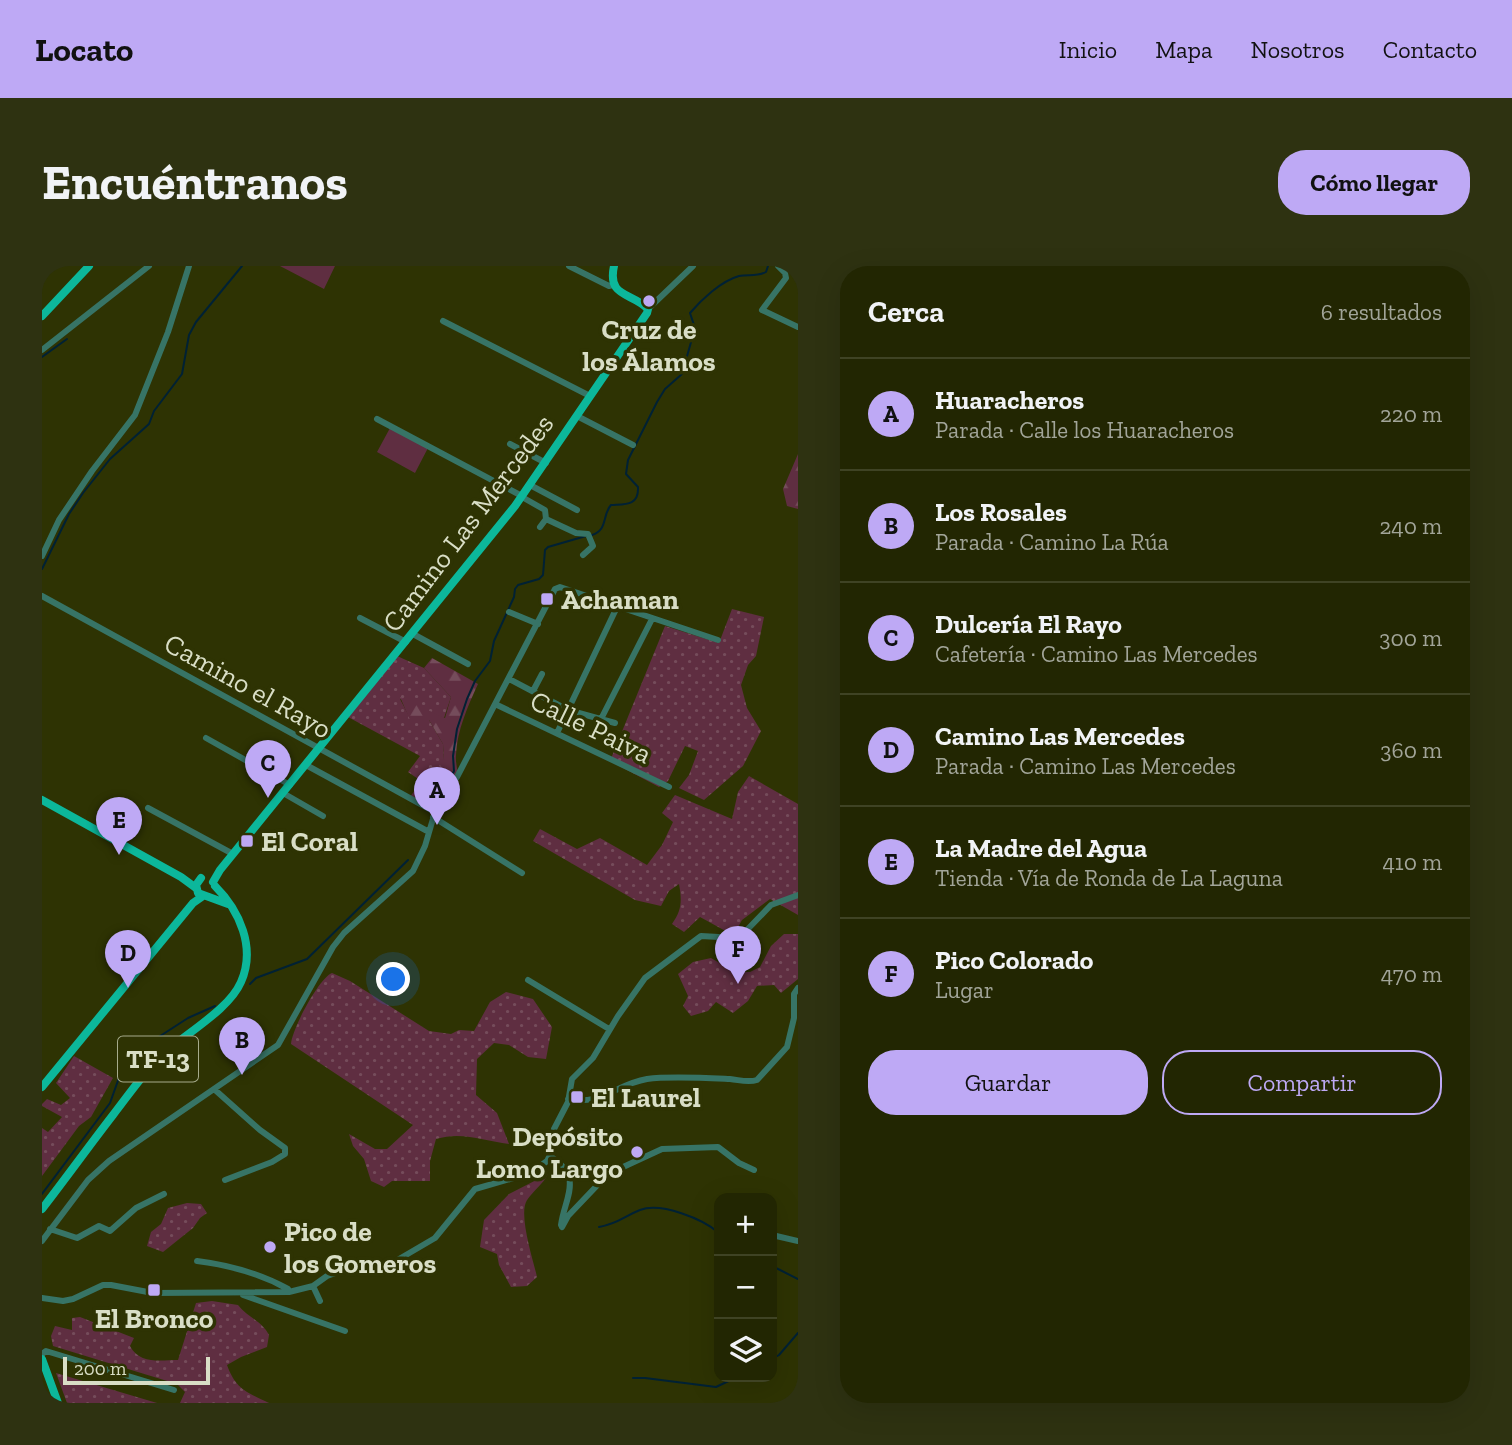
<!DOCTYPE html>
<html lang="es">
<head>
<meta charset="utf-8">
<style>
  body { margin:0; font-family:"Zilla Slab",serif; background:#2e3211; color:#f1f3f6 }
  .controls { position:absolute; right:21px; bottom:21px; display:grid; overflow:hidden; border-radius:14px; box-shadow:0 7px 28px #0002 }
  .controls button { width:63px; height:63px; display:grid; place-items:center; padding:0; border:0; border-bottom:2px solid #3f4324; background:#222602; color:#f1f3f6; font:35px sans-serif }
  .scale { position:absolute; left:21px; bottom:18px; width:147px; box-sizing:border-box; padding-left:7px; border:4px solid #d9dec6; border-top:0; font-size:19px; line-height:24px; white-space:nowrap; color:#d9dec6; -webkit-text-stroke:5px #2e3303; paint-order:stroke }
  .you { position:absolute; left:352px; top:714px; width:24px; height:24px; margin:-18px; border:5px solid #fff; border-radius:50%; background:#1a73e8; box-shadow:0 0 0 10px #1a73e833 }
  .badge { display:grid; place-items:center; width:46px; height:46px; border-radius:50%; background:#bea9f5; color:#111; font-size:23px; font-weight:700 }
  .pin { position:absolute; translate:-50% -58px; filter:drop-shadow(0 2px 4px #0008) }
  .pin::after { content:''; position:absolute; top:37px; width:24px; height:21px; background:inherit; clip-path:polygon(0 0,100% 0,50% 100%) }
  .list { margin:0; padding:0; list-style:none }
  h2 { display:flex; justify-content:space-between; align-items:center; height:91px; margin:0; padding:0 28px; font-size:30px }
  h2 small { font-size:23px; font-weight:400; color:#a2a599 }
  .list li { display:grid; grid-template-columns:46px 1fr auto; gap:21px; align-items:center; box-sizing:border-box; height:112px; padding:0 28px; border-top:2px solid #3f4324 }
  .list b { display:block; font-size:26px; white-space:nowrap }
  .list p { margin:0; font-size:23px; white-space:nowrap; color:#a2a599 }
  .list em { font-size:23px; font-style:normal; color:#a2a599 }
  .actions { display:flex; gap:14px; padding:21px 28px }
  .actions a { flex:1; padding:16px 0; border:2px solid #bea9f5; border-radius:28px; text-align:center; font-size:24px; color:#bea9f5 }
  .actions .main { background:#bea9f5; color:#111 }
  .icon { flex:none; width:38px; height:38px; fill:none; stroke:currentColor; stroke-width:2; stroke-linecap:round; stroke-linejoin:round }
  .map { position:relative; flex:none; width:756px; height:1137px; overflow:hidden; border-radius:28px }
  header { display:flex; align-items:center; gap:42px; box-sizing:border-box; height:98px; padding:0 35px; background:#bea9f5; color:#111 }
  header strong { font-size:33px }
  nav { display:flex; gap:38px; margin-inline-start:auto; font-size:24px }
  .intro { display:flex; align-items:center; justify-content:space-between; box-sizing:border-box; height:168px; padding:0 42px }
  h1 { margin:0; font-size:49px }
  .button { padding:18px 32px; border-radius:28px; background:#bea9f5; color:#111; font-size:24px; font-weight:700 }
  main { display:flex; gap:42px; padding:0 42px }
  aside { flex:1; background:#222602; border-radius:28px; box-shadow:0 7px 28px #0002 }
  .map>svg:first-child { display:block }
</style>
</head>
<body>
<header>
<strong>Locato</strong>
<nav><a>Inicio</a><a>Mapa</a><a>Nosotros</a><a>Contacto</a></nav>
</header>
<div class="intro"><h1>Encuéntranos</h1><a class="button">Cómo llegar</a></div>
<main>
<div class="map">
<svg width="756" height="1137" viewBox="0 0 756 1137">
  <defs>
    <pattern id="grass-dots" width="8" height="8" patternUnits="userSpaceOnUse" patternTransform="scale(1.75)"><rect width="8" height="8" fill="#5f2e41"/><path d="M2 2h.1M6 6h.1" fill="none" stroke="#754c5b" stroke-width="1.8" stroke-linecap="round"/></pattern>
    <pattern id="forest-firs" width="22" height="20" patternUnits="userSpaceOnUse" patternTransform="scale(1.75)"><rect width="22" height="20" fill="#5f2e41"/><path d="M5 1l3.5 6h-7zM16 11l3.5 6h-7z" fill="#754c5b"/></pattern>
  </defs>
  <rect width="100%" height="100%" fill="#2e3303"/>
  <path fill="url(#grass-dots)" d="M690,343L722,351L714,390L706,399L699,419L705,442L719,465L701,500L662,534L637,522L647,509L656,485L643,480L626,515L617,521L568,495L623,360L677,377Z
    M355,390L382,402L409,431L402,452L358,433L369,454H387L401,478L402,494L414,511L386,545L366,534L379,515L366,506L378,490L306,451Z
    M707,510L756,538V649L728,633L700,654L695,663L689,668L658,651L642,666L630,658C640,644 640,635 637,618L627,625L619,640L593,634L491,575L498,563L535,583L558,572L605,599L620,579L631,556L620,547L633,529L690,553L696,526Z
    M742,668H756V713L739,727L732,719L715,720L706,735L691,747L674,736L666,745L649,750L641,740L646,730L636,708L651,696L669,692L693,706H708L718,701L729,680Z
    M290,707L308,715L387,765L409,768L417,764L432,765L448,736L464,726L491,733L510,761L504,793L486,791L467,779L452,777L435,793L434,829L455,847L467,878C442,875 420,865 394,873L388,895V915H350L342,921L329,915L322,893L311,880L307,868L333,883H345L371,859L249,778C250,763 277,712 290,707Z
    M32,790L71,812L49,851L37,860L0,910V862L6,866L20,851L0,840V838L5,833L19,839L28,832L14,817Z
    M506,908C501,918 492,924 485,934C476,948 491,993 495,1011L485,1020L469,1021L457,999L455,988L438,981L442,954L467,928Z
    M145,937L159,938L165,947L158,952L151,962L121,986L105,980L109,966L119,958L126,942Z
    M170,1035L196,1039C205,1051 220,1055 227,1069L225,1081L199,1091L185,1099C194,1124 205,1126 227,1137H138L143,1126L135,1118L11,1080L9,1070L13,1060L30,1064V1052L38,1051L92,1072L88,1080C98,1099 119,1094 136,1094L154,1037Z
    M14,1107L115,1137H25Z"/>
  <path fill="url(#forest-firs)" d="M756,188V243L745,240L741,223Z
    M390,392L436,418C426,440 415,464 414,489C413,498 417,503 414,511L397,500L402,494L401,478L387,454H368L358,431L403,452L409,431L382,402Z"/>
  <path fill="#5f2e41" d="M238,0H293L282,23Z
    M348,162L387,180L373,207L335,186Z"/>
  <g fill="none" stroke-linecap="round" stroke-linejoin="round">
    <path stroke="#002134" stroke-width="2" d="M0,91L25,73
      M550,269C566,264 560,249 569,239C581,238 597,241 596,221L584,208L586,194L615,136L623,123L640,108L653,62L648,47C659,34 679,15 697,10C706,8 715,11 724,6L726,0
      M0,303L27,248L41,227L68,193L107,158L112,145L140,108L147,69L154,56L200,0
      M400,527L412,505L411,490L415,463L425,433L433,415L448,395L452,375L472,331L473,323L476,319L497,313L501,309L503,284L506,281L544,270
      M208,718L214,712L265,693L366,594
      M0,928L68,837L83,795L95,785L146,752L173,740
      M557,961C578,957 580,951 598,944C619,936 661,953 677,967
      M730,1000L756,1013
      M730,1093L737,1089L756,1067
      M591,1112H603L674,1121L695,1111"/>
    <path stroke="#377466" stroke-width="6" d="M527,0L567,20L571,19
      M736,0L743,7L744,12L720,44L756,61
      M606,43L651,0
      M401,55L548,130
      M0,84L107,0
      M535,150L591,179
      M335,153L480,230
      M468,178L504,197
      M488,219L535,244
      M480,231L503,244L504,253L498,261
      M504,253L534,267L546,268L551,280L541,289
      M0,290L17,254L50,205L93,149L126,66L147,0
      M0,330L393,546
      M467,346L496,358
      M318,352L364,376
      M371,368L426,398
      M467,413L526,444L573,457
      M491,425L500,408
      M453,438L627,521
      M559,453L610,353
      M515,467L575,341
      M164,472L248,519
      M264,499L387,566
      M241,527L281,550
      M106,542L191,588
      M391,551L480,607
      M486,714L567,763
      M172,823L218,864L243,882V888L230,896L183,914
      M526,833C560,840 574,818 605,813C627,810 665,812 688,813C698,814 706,817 715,814L745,781L752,752V728L756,722
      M508,890C542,912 523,930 519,959
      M520,961L526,950L566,908L620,883L676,881L697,897L712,904
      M8,963L35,972L57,960L68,965L94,942L122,928
      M730,969L756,975
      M0,975L46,914L67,895L236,779L291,681L302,667L371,605L383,580L393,546L415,511L513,323L518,321L676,374
      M155,995C187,999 217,1007 246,1023L247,1026
      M271,1020L278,1035
      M201,1029L303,1065
      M0,1032L21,1035L31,1033L61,1019H69L111,1027L247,1026L271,1020L285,1010L313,1000L340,1001L352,996L393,972L433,923L489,907L505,895L509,887L512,863L526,836L530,813L551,792L576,750L603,712L659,670L694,672L702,667L729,639L756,629
      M0,1088L4,1085L132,1124"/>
    <path stroke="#0cb79b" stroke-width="8" d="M0,50L47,0
      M0,534L139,611L154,622
      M159,612L154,619L156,627L186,638
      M171,616L178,604L473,240L605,47L606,43C590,26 565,32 572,0
      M0,821L151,637L161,630
      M0,943C24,912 47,880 71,849C85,831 98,812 114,795C138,770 186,746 199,716C214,682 198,645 173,620
      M0,1093L16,1137"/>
  </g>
  <g fill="#bea9f5" stroke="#2e3303" stroke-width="2.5">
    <circle cx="607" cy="35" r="7"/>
    <rect x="498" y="326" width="14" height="14" rx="3.5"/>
    <rect x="198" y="568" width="14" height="14" rx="3.5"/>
    <rect x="528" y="824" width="14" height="14" rx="3.5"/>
    <circle cx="595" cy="886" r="7"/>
    <circle cx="228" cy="981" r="7"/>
    <rect x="105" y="1017" width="14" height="14" rx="3.5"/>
  </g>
  <g text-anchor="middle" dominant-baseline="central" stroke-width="7" stroke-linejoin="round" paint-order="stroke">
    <rect fill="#2e3303" stroke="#a6ab8c" stroke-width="2" x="76" y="770.5" width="80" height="45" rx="5"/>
    <g font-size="26" font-weight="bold" fill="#d9dec6">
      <text x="116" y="793">TF-13</text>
    </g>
    <g font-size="28" font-weight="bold" fill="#d9dec6" stroke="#2e3303" text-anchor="start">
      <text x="607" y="63" text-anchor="middle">Cruz de<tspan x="607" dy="32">los Álamos</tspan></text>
      <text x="519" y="333">Achaman</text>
      <text x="219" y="575">El Coral</text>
      <text x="549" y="831">El Laurel</text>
      <text x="581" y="870" text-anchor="end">Depósito<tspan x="581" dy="32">Lomo Largo</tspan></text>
      <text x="242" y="965">Pico de<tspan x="242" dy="32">los Gomeros</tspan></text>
      <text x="112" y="1052" text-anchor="middle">El Bronco</text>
    </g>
    <g font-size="28" fill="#d9dec6" stroke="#2e3303">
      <text transform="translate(426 257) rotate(-53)">Camino Las Mercedes</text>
      <text transform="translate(206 420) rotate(29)">Camino el Rayo</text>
      <text transform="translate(549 461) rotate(26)">Calle Paiva</text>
    </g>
  </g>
</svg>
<div class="controls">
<button>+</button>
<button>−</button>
<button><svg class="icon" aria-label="layers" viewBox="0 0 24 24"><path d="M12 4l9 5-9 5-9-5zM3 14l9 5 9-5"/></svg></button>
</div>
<div class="scale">200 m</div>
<div class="you"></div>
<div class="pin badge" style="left:395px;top:559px">A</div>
<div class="pin badge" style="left:200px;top:809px">B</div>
<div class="pin badge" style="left:226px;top:532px">C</div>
<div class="pin badge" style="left:86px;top:722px">D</div>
<div class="pin badge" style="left:77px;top:589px">E</div>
<div class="pin badge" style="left:696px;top:718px">F</div>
</div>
<aside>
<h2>Cerca<small>6 resultados</small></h2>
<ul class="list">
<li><span class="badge">A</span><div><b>Huaracheros</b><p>Parada · Calle los Huaracheros</p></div><em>220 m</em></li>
<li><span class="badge">B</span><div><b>Los Rosales</b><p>Parada · Camino La Rúa</p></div><em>240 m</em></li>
<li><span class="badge">C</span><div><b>Dulcería El Rayo</b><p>Cafetería · Camino Las Mercedes</p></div><em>300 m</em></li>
<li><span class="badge">D</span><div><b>Camino Las Mercedes</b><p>Parada · Camino Las Mercedes</p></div><em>360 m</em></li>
<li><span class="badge">E</span><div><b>La Madre del Agua</b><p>Tienda · Vía de Ronda de La Laguna</p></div><em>410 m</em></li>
<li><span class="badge">F</span><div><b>Pico Colorado</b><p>Lugar</p></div><em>470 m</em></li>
</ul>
<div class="actions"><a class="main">Guardar</a><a>Compartir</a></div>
</aside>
</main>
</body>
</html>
